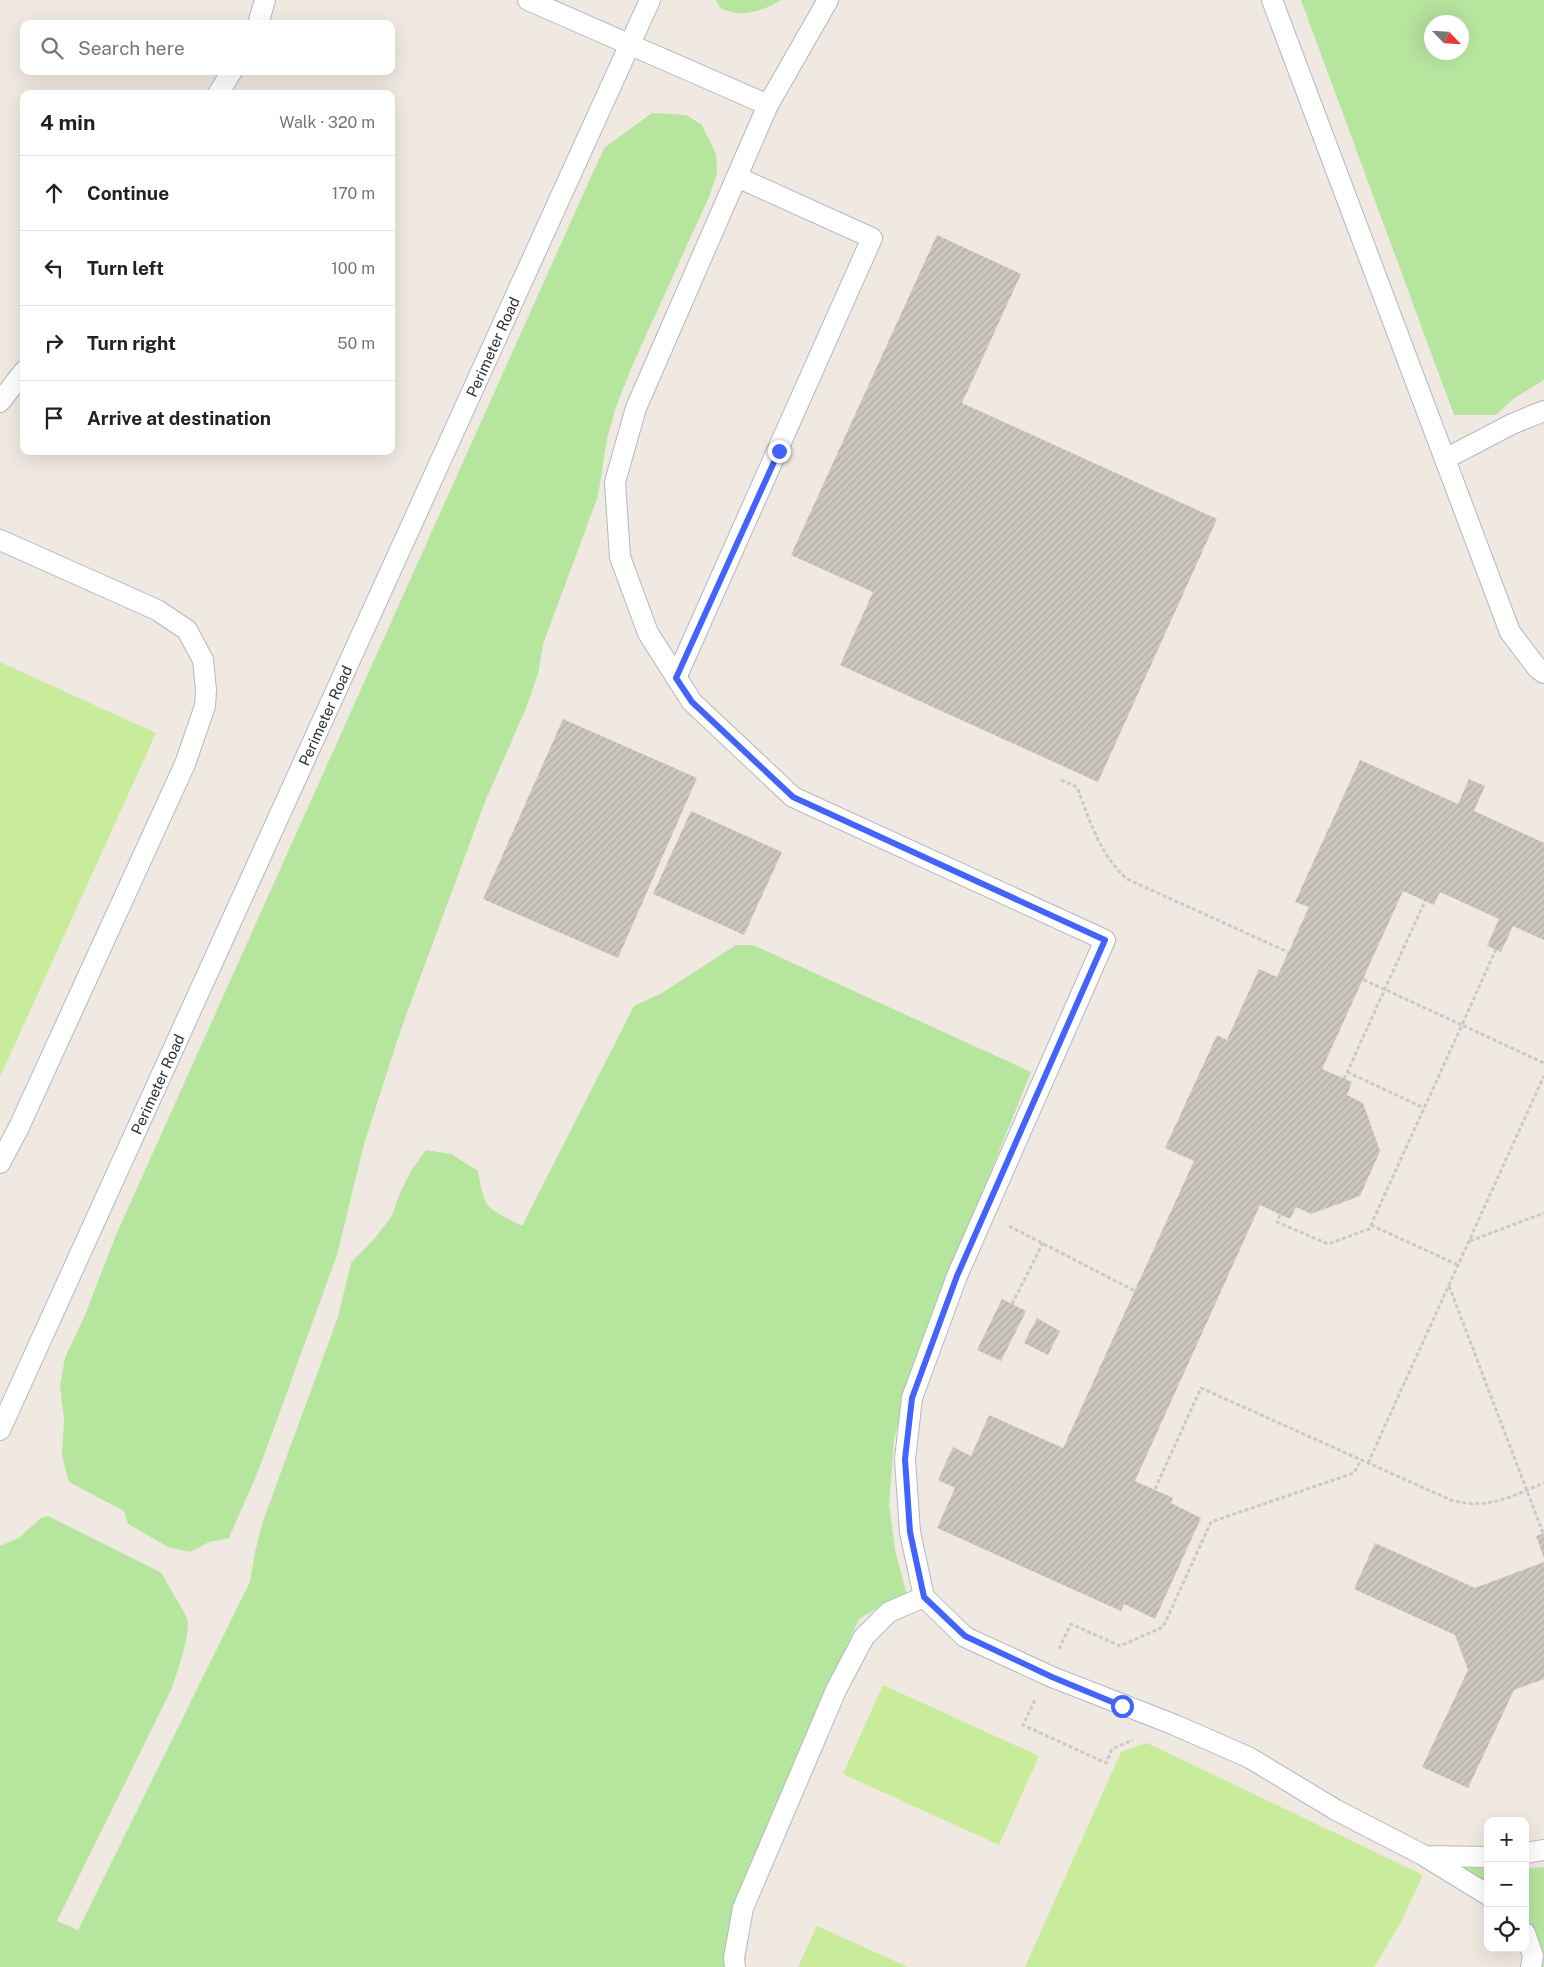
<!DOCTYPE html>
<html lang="en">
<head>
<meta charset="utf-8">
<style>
  body { margin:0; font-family:"Public Sans",sans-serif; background:#f2f2f2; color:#222 }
  .controls { position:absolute; right:15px; bottom:15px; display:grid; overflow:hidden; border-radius:10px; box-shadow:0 5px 20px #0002 }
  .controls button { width:45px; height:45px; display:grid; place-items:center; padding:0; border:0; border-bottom:1px solid #e0e0e0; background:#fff; color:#222; font:25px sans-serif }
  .compass { position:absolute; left:1424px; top:15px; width:45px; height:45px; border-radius:50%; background:#fff; box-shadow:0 5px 20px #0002; rotate:115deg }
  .stop { position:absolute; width:15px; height:15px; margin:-11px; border:4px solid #4264fb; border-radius:50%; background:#fff }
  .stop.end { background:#4264fb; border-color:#fff; box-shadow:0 1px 5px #0008 }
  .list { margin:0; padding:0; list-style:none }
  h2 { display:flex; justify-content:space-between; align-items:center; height:65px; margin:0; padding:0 20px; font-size:21px }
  h2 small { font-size:16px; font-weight:400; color:#767676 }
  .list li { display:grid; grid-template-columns:32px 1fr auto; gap:15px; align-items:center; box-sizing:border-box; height:75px; padding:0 20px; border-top:1px solid #e0e0e0 }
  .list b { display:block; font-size:19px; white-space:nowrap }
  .list em { font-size:16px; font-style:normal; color:#767676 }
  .icon { flex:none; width:28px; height:28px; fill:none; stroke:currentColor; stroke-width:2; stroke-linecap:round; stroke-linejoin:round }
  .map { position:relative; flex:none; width:1544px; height:1967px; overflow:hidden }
  .search { position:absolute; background:#fff; box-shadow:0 5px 20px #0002; left:20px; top:20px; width:375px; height:55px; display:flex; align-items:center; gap:12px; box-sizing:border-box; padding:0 18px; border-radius:10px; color:#767676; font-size:19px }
  .panel { position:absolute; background:#fff; box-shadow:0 5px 20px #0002; left:20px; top:90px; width:375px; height:365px; border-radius:10px }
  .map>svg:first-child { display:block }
</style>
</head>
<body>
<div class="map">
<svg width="1544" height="1967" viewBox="0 0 1544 1967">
  <defs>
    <pattern id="building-hatch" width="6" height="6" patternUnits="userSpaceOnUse" patternTransform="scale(1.25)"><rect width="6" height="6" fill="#cbc7bf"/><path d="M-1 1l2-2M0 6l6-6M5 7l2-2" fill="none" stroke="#afaba4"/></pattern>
  </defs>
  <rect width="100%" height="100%" fill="#efe9e1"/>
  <path fill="#b6e59e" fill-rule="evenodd" d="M716,0H781C769,8 750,15 735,13C730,12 725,10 720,8Z
    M1301,0H1544V380L1513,399L1496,415H1454ZM1432,22H1462V52H1432Z
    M652,113L686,115L702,125L716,154L717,173L709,197L632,366L616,407L607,439L598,496L543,644L538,674L526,708L485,802L400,1032L364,1144L337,1255L259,1469L229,1538L209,1542L190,1552L168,1547L128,1524L124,1511L69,1482L62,1456L64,1419L60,1386L65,1358L85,1315L116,1235L604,148Z
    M736,945H753L1031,1072L916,1357L894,1440L889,1505L895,1550L907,1595L884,1604L859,1619L762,1837L740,1893L728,1934L726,1967H0V1546L19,1538L41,1518L48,1516L162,1573C169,1589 180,1603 187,1618C192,1631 176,1676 171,1690L57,1921L78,1930L250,1582L255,1552L263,1521L338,1317L351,1263L375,1238L392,1216L400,1193L411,1171L426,1150L451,1154L478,1171C485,1212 487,1207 522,1226L634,1006L662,993Z
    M1544,1867V1967H1536C1540,1948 1538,1932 1525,1918V1869Z
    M1451,1868H1488V1887Z"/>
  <path fill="#c9ec9a" d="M0,662L156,733L0,1077Z
    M883,1685L1039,1756L999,1845L843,1774Z
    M1147,1743L1423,1875L1399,1926L1374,1967H1025L1121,1752Z
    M817,1926L908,1967H798Z"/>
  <path fill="url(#building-hatch)" d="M937,235L1021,274L962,403L1217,519L1098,782L840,665L873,592L791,555Z
    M563,719L697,778L618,958L483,899Z
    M1360,760L1458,804L1469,779L1485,786L1474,811L1544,843V940L1513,926L1501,952L1487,946L1499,919L1440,892L1434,905L1403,891L1322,1069L1352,1082L1347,1095L1363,1103L1380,1151L1360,1196L1311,1214L1296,1207L1290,1219L1260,1205L1135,1481L1173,1498L1171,1503L1201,1518L1155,1619L1124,1604L1121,1611L937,1528L955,1488L938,1480L953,1447L971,1456L989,1415L1063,1448L1194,1161L1165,1148L1217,1035L1227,1040L1259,969L1277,977L1309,907L1295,902Z
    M691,811L782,852L744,935L653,894Z
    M1002,1299L1026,1311L1001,1361L977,1350Z
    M1037,1318L1060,1331L1048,1355L1024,1343Z
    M1544,1533V1558L1536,1536Z
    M1375,1543L1475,1588L1544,1562V1679L1514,1690L1468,1788L1422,1767L1468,1670L1455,1635L1354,1589Z"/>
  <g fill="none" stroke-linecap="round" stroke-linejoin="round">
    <defs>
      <g id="lane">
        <path d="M528,0L768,105"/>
        <path d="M828,0L768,105L636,408L615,482L620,557L648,633L692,702L793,797L1105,940L957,1276L912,1398L905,1459L910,1532L924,1597L965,1637L1052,1677L1175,1725L1250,1758L1336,1810L1425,1856L1488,1857"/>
        <path d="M1272,0L1510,632L1538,669L1544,673"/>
        <path d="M258,24L265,0"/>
        <path d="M218,94L232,71"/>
        <path d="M0,402L24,371"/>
        <path d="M1445,459L1512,424L1544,411"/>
        <path d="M0,540L157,610L187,630L203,660L206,690L205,706L185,764L19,1127L0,1163"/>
        <path d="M676,678L872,238L737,177"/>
        <path id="s1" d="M0,1430L650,0"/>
        <path d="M1525,1853L1544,1850"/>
        <path d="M1426,1857L1488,1895"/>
        <path d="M1525,1933L1533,1956L1531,1967"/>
        <path d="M735,1967L734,1958L743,1908L837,1688L864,1637L889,1612L924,1597"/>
      </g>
    </defs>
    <use href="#lane" stroke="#b4b7c1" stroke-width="22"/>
    <path stroke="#c9c9c9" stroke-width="3" stroke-dasharray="4 2.5" stroke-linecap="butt" d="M1061,780L1077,787C1090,821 1099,854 1127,879L1288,952
      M1496,949L1462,1025L1544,1063
      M1347,1072L1424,1108
      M1344,1079L1425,901
      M1280,1215L1277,1222L1328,1244L1369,1229L1462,1025L1362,979
      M1371,1225L1458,1265
      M1009,1226L1135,1291
      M1470,1241L1544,1213
      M1449,1286L1543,1533
      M1012,1304L1043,1243
      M1368,1463L1544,1076
      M1155,1489L1201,1388L1453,1501C1491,1509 1510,1497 1544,1483
      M1059,1649L1071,1624L1120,1646L1163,1627L1211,1522L1354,1473L1361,1460
      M1035,1700L1023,1725L1106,1763L1112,1749L1133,1740"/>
    <use href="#lane" stroke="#fff" stroke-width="20"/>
  </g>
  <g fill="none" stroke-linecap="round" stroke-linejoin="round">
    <path stroke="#4264fb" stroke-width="6" d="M779,451L676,678L692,702L793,797L1105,940L957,1276L912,1398L905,1459L910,1532L924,1597L965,1636L1052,1677L1122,1706"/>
  </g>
  <g text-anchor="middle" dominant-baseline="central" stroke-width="4" stroke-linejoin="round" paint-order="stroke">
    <g font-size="15" fill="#2e2e2e" stroke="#fff">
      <text stroke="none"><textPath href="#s1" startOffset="1190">Perimeter Road</textPath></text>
      <text stroke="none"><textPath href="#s1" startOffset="785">Perimeter Road</textPath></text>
      <text stroke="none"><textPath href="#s1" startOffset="380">Perimeter Road</textPath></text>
    </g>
  </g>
</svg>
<div class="controls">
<button>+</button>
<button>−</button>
<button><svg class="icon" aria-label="locate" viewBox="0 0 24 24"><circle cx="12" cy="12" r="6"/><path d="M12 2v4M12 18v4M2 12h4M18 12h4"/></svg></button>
</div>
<svg class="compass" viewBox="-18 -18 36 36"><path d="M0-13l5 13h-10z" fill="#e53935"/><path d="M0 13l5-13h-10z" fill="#767676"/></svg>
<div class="stop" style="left:1122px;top:1706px"></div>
<div class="stop end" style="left:779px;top:451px"></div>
<div class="search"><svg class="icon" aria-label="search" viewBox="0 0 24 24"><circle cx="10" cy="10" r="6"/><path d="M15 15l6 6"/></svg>Search here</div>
<section class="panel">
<h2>4 min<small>Walk · 320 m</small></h2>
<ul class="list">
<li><svg class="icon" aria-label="ahead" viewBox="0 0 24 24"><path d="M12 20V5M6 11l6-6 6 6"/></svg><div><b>Continue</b></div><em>170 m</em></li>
<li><svg class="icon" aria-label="left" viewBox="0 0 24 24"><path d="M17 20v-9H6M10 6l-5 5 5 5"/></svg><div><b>Turn left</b></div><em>100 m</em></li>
<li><svg class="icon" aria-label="right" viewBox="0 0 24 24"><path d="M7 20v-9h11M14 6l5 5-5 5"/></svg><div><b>Turn right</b></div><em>50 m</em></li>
<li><svg class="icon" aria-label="arrive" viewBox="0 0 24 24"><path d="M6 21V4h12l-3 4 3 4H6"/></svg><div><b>Arrive at destination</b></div></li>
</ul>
</section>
</div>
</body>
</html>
